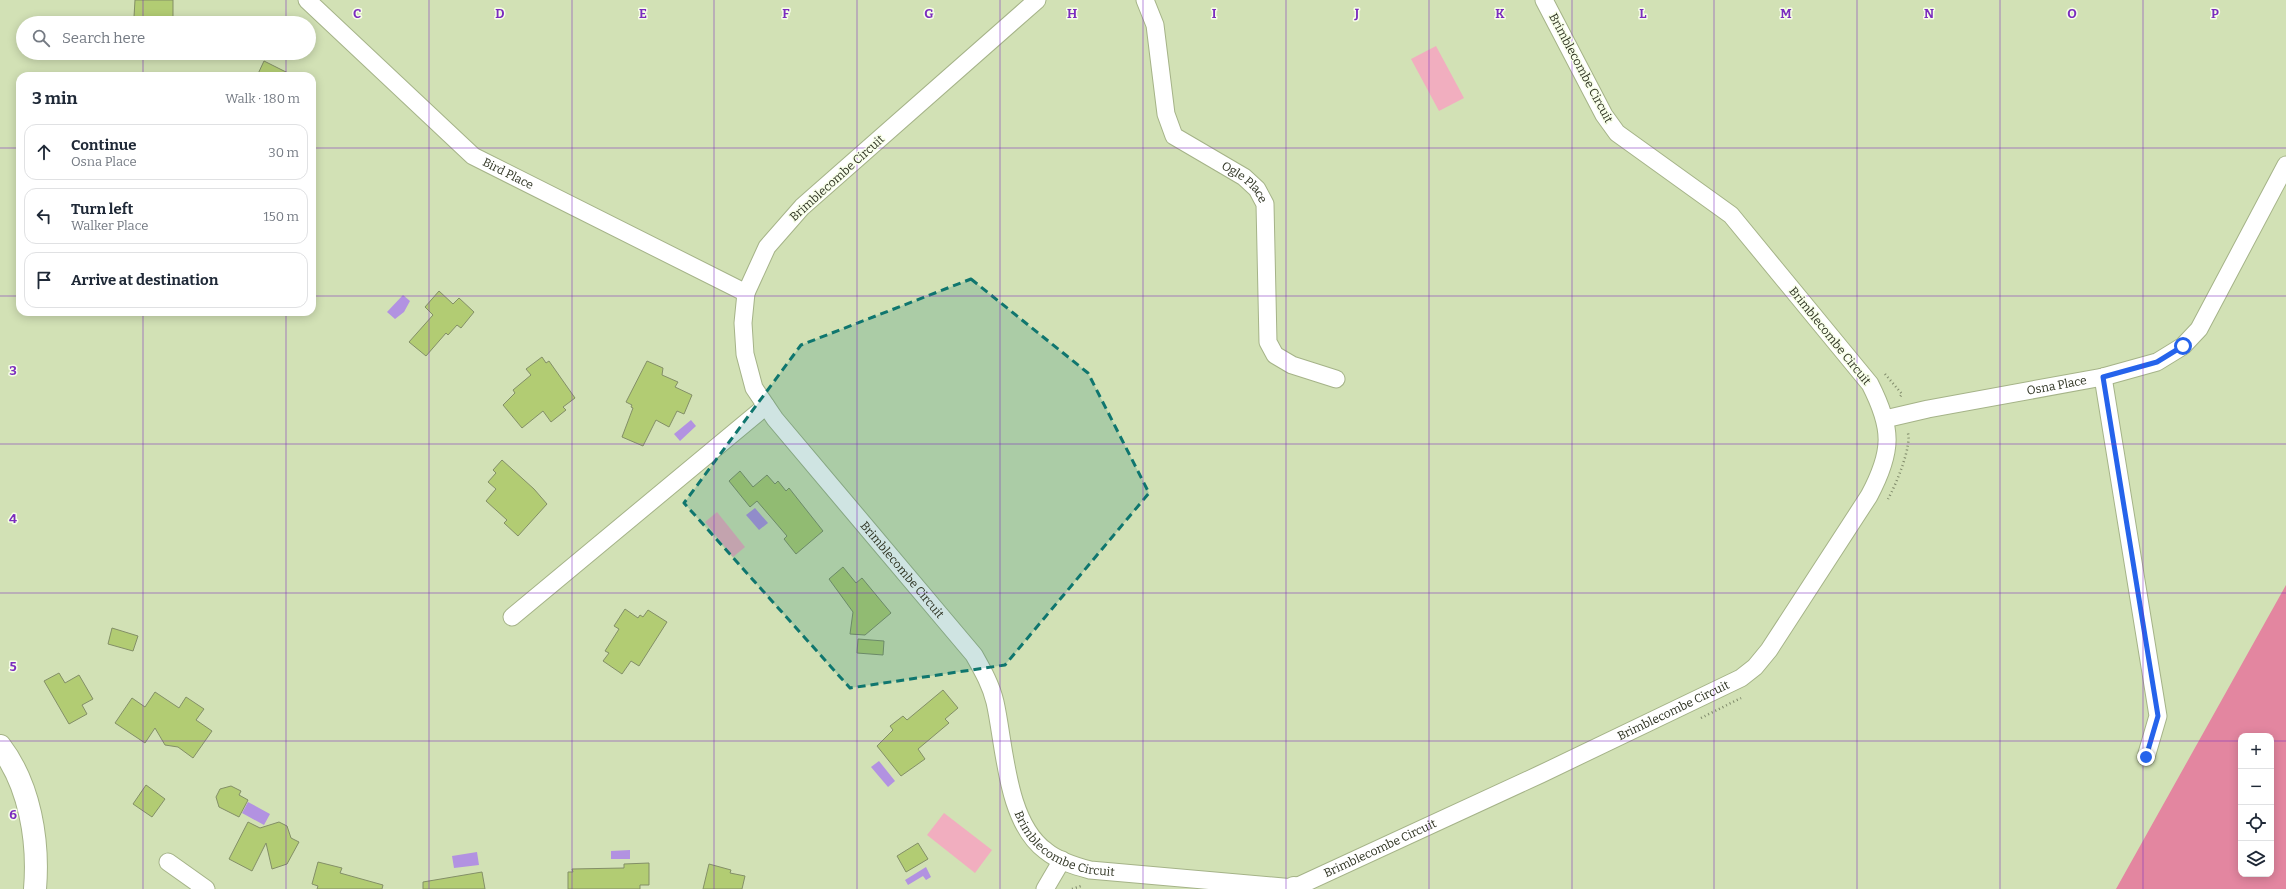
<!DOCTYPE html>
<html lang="en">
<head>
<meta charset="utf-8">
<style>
  body { margin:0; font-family:Bitter,serif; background:#f6f6f7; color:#1f2937 }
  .controls { position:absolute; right:12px; bottom:12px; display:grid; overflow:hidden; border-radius:8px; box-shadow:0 2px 10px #0003 }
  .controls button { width:36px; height:36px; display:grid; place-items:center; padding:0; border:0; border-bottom:1px solid #e0e1e3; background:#fff; color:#1f2937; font:20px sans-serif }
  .stop { position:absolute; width:12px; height:12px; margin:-9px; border:3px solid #2563eb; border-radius:50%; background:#fff }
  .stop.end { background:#2563eb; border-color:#fff; box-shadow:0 1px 4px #0008 }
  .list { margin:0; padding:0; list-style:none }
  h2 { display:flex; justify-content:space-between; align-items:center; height:52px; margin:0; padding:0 16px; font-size:17px }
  h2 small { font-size:13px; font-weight:400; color:#747a83 }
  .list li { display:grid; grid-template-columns:26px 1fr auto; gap:12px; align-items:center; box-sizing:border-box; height:56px; margin:0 8px 8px; padding:0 8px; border:1px solid #e0e1e3; border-radius:12px }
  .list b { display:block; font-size:15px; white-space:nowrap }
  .list p { margin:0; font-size:13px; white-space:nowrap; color:#747a83 }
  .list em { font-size:13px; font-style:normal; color:#747a83 }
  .icon { flex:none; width:22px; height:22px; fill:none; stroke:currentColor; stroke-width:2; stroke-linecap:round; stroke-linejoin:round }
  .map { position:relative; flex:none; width:2286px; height:889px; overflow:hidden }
  .search { position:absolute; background:#fff; box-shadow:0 2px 10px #0003; left:16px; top:16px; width:300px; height:44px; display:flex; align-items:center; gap:10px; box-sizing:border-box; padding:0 14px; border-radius:22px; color:#747a83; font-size:15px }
  .panel { position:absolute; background:#fff; box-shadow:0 2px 10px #0003; left:16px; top:72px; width:300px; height:244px; border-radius:12px }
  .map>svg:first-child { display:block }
</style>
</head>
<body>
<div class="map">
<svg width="2286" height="889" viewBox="0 0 2286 889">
  <rect width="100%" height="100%" fill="#d2e1b5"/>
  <path fill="#f1aebf" d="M1436,46L1464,98L1439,111L1411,59Z
    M717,512L745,547L733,557L705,522Z
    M944,813L992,850L975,873L927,835Z"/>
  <path fill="#e386a0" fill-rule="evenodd" d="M2286,585V889H2116ZM2241,736H2271V874H2241Z"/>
  <path fill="#b292e1" d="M403,295L410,301L404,312L395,319L387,312Z
    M691,420L696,426L680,441L674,434Z
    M755,508L768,523L759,530L746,515Z
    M879,761L895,781L888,787L871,767Z
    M248,802L270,814L264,825L242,813Z
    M630,850V859H611V851Z
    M477,852L479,865L454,868L452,856Z
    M926,867L931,877L926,880L923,876L908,885L905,880Z"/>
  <path fill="#b2cc73" stroke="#838f67" d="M135,0H173V19L134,17Z
    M264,61L294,76H257Z
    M439,291L453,304L459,298L474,312L461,328L457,325L448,335L446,333L426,356L409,342L433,315L425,307Z
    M542,357L546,363L549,361L575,398L563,407L566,410L551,422L543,411L522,428L503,405L515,393L513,390L531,375L526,369Z
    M647,361L663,368L662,375L678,382L675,387L692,395L684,414L677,411L669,427L656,420L643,446L622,437L633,408L631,407L632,405L626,402Z
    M502,460L534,489L547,504L518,536L504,523L507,520L486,501L496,489L488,482L496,473L493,470Z
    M740,471L753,487L767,475L775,484L778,481L786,491L789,488L823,531L796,554L784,539L787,536L757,501L750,507L729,481Z
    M843,567L856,583L862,578L891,613L865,635L850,634L853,612L829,579Z
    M625,609L638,618L640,615L643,617L648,610L667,622L639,666L631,661L622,674L603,661L609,653L605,651L619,629L614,626Z
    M112,628L138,636L133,651L108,644Z
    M858,639L884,641L883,655L857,653Z
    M59,673L65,683L79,675L93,699L82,705L87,714L69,724L44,681Z
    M943,690L958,708L945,719L949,723L918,749L925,759L901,776L877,746L893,730L890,726L903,716L907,720Z
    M155,692L179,708L186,697L204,709L196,720L212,731L193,758L178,747L165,745L155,728L145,743L115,723L132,698L145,707Z
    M146,785L165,799L152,817L133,804Z
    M231,786L241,791L239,795L248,800L239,817L219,807L216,797L220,789Z
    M248,822L260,828L279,822L287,826L291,838L299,842L287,864L272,869L266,843L252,871L229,859Z
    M918,843L928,859L906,872L897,856Z
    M318,862L342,868L340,873L383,885L382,889H317L318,886L312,884Z
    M649,863V885H640V889H568V872H573L572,869L624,868V864Z
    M709,864L731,870L730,873L745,876L742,889H703Z
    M482,872L485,889H423V882Z"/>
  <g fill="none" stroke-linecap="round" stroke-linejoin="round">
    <defs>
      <g id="street">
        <path id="s1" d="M307,0L473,156L746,293"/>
        <path id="s2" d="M1037,0L802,207L767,247L746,293L743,323L745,354L754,388L775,419L974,655C983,671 991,685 995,702C1005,746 1006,822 1046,851C1058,861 1075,866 1090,870L1294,888L1541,774L1741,678L1755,667L1769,650L1869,496C1893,451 1893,429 1870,384L1731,215L1617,133L1604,115L1544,0"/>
        <path id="s3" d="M1145,0L1155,25L1166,114L1174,136L1244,177L1257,189L1265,204L1268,342L1275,355L1292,365L1336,379"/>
        <path d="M2103,377L2158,716L2146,757"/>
        <path id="s4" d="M1885,419L1928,409L2103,377L2157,362L2183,346L2199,329L2286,165"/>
        <path d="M512,617L766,406"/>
        <path d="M168,862L206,889"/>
        <path d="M1045,889L1062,860"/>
      </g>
      <path id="secondary" d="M1294,888V889"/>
      <path id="primary" d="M0,746C30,785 39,841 35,889"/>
    </defs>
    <use href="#street" stroke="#a5b388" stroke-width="19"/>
    <use href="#secondary" stroke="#a5b388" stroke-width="24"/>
    <use href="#primary" stroke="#a5b388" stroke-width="24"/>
    <path stroke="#7e8869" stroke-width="2.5" stroke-dasharray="1 3" stroke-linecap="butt" d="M1885,374L1902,394L1899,398
      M1888,499C1895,487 1914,442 1907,431
      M1701,718L1741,698
      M1072,889L1081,886"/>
    <use href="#street" stroke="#fff" stroke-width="17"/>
    <use href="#secondary" stroke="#fff" stroke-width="22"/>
    <use href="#primary" stroke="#fff" stroke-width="22"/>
  </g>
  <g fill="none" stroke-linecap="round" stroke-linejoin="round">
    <path stroke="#2563eb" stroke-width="5" d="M2146,757L2158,716L2103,377L2157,362L2183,346"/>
  </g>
  <path fill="#0f766e" fill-opacity="0.2" stroke="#0f766e" stroke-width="3" stroke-dasharray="8 5" stroke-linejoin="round" d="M971,279L1088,373L1149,493L1005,665L850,688L684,503L801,345Z"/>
  <path fill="none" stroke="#7b2cbf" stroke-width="1" stroke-opacity="0.55" d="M143,0V23M286,0V23M429,0V889M572,0V889M714,0V889M857,0V889M1000,0V889M1143,0V889M1286,0V889M1429,0V889M1572,0V889M1714,0V889M1857,0V889M2000,0V889M2143,0V889M143,53V76M286,53V76M0,148H20M312,148H2286M0,296H20M312,296H2286M143,312V889M286,312V889M0,444H2286M0,593H2286M0,741H2241M2271,741H2286"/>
  <g text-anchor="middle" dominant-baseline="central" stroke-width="3" stroke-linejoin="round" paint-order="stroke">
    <g font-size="12" fill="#2e3322" stroke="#f7fee8">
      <text transform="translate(1581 68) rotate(62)">Brimblecombe Circuit</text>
      <text stroke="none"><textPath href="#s1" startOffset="267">Bird Place</textPath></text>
      <text transform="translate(837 178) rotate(-42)">Brimblecombe Circuit</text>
      <text stroke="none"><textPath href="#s3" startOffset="225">Ogle Place</textPath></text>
      <text transform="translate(1830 336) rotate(51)">Brimblecombe Circuit</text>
      <text stroke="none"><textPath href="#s4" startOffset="175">Osna Place</textPath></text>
      <text stroke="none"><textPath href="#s2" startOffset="748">Brimblecombe Circuit</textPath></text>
      <text stroke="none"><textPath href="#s2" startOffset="1744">Brimblecombe Circuit</textPath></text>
      <text stroke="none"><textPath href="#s2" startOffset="1084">Brimblecombe Circuit</textPath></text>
      <text stroke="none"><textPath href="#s2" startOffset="1420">Brimblecombe Circuit</textPath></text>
    </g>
  </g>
  <g font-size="13" text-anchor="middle" font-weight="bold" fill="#7b2cbf" stroke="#f7fee8" stroke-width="3" stroke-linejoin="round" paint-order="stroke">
    <text x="357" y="18">C</text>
    <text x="500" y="18">D</text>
    <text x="643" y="18">E</text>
    <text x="786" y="18">F</text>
    <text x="929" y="18">G</text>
    <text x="1072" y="18">H</text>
    <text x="1214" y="18">I</text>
    <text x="1357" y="18">J</text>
    <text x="1500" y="18">K</text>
    <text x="1643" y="18">L</text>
    <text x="1786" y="18">M</text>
    <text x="1929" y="18">N</text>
    <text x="2072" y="18">O</text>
    <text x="2215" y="18">P</text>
    <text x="13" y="375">3</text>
    <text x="13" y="523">4</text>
    <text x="13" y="671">5</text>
    <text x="13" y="819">6</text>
  </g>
</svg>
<div class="controls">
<button>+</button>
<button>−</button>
<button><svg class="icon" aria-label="locate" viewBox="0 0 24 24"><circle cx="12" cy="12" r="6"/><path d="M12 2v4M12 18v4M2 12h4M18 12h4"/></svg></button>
<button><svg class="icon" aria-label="layers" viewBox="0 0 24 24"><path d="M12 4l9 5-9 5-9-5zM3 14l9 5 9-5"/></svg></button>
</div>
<div class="stop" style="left:2183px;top:346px"></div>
<div class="stop end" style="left:2146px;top:757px"></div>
<div class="search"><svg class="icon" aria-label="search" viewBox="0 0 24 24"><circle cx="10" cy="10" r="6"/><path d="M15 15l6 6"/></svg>Search here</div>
<section class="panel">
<h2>3 min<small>Walk · 180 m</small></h2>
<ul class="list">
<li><svg class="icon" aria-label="ahead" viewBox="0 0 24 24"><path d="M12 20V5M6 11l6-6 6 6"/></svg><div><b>Continue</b><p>Osna Place</p></div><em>30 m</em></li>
<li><svg class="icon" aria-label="left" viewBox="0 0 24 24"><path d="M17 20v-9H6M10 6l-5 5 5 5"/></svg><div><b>Turn left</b><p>Walker Place</p></div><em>150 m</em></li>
<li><svg class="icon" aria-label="arrive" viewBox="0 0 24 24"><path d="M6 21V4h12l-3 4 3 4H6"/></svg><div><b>Arrive at destination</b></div></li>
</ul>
</section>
</div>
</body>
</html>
